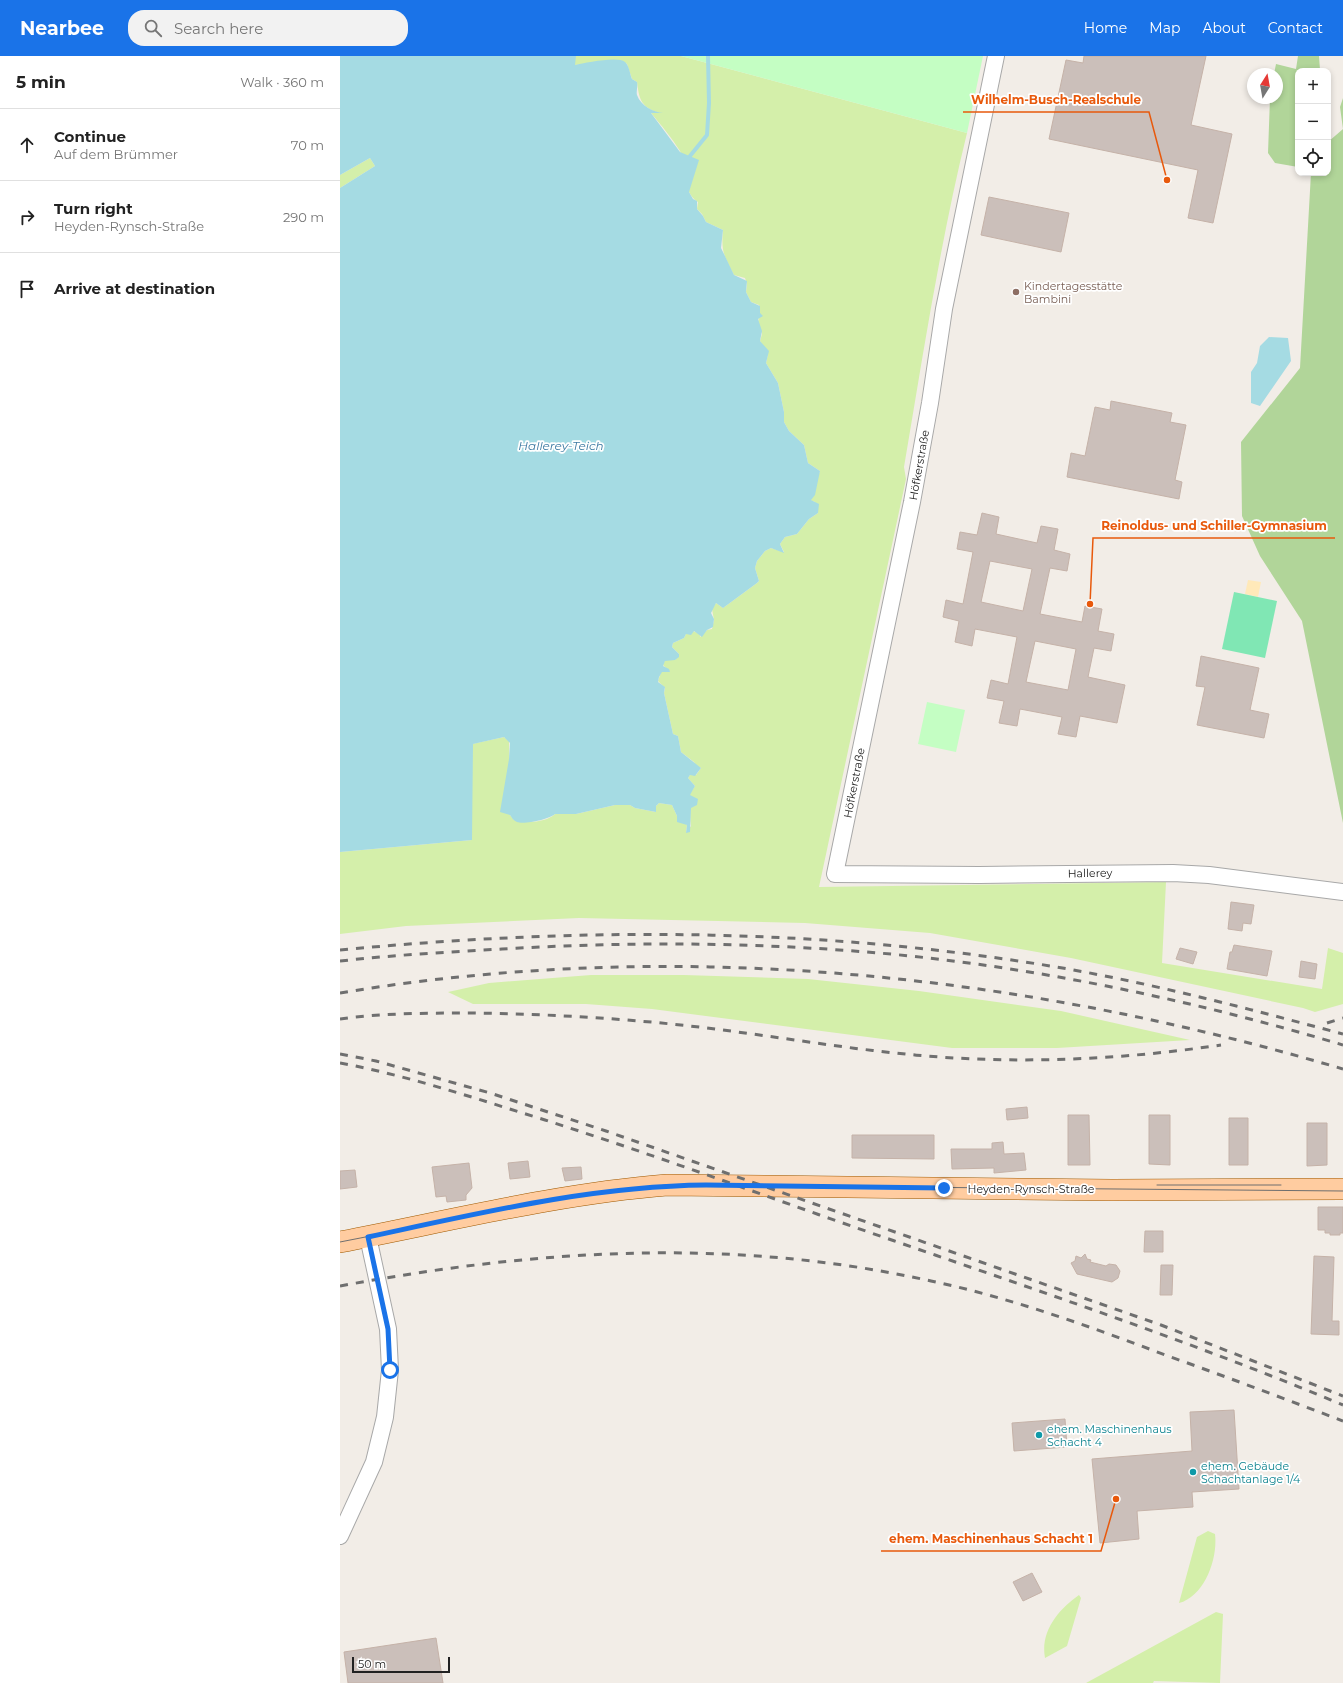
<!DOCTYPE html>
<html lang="en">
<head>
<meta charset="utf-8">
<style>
  body { margin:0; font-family:Montserrat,sans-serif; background:#f2f2f2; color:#222 }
  .controls { position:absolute; right:12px; top:12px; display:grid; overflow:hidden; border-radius:8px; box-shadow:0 2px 6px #0003 }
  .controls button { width:36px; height:36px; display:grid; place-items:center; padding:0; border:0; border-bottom:1px solid #e0e0e0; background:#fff; color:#222; font:20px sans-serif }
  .compass { position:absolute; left:907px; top:12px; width:36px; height:36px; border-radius:50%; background:#fff; box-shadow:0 2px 6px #0003; rotate:11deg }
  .scale { position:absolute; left:12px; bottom:10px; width:98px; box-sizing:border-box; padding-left:4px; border:2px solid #212121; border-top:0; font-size:11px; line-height:14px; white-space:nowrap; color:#212121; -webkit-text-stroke:3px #fff; paint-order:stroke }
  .stop { position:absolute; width:12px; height:12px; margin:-9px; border:3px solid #1a73e8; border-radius:50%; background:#fff }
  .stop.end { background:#1a73e8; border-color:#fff; box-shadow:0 1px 4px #0008 }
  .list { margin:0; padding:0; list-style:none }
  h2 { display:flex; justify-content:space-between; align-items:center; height:52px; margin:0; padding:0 16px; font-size:17px }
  h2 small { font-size:13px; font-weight:400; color:#767676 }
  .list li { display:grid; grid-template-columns:26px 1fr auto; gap:12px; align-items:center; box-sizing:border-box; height:72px; padding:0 16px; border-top:1px solid #e0e0e0 }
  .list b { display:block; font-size:15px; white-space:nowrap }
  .list p { margin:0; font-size:13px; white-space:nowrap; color:#767676 }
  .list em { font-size:13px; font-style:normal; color:#767676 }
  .icon { flex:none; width:22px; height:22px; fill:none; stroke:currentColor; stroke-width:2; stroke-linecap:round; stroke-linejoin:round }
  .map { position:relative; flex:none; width:1003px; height:1627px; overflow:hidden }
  header { display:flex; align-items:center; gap:24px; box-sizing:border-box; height:56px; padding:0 20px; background:#1a73e8; color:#fff }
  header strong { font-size:19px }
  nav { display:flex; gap:22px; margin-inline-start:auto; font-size:14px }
  .search { width:280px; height:36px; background:#f2f2f2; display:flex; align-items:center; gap:10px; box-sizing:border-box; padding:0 14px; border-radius:16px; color:#767676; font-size:15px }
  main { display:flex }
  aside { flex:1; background:#fff }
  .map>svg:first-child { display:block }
</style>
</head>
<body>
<header>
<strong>Nearbee</strong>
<div class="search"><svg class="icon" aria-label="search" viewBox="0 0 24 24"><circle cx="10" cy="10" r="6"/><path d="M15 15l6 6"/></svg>Search here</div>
<nav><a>Home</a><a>Map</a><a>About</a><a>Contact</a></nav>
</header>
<main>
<aside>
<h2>5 min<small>Walk · 360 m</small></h2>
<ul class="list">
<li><svg class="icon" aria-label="ahead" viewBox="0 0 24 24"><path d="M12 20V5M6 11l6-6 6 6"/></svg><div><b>Continue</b><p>Auf dem Brümmer</p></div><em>70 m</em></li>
<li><svg class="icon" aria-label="right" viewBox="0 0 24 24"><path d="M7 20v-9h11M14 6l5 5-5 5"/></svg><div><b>Turn right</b><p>Heyden-Rynsch-Straße</p></div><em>290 m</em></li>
<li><svg class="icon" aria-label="arrive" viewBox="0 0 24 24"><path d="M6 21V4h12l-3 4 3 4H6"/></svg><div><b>Arrive at destination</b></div></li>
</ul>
</aside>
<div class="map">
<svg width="1003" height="1627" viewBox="0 0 1003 1627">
  <rect width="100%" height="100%" fill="#f2ede7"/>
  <path fill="#d4efaa" d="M194,0H341L627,77C600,187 583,299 564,411L566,423L479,831L826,826L822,907L982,933L988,892L1003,897V948L975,956L963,952L731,902L590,877L465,867L239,862L66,870L0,878V796L132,784V688L164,681L169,685L170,759L174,764C185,767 206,767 215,758H236L275,749H290L295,752L316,756V750L319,747L332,749L337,760L347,769L346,777L351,770C349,759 352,749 349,739L355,730L348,722L350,719H356L361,712L356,710L354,706L341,696L338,680L333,678L324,637L325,632L318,625L321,616H330L323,609L325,604H335L339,598L332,591L333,587L344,582L346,578H351L353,575L360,578V581L367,574L372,573L374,564L372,553L376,547L383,552L417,527L419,525L415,512L417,505L425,495L431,492L444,496L440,488L445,481L457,478L469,463L478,457L475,446L470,444L480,415L468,407L464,389L449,375L444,366V356L438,327L426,307L428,298L420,285L422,278L418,267L420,252L419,249L411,246L406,236L407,228L405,222L394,219C384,199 381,197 383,174L366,166L362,158L357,153L358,146C341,136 348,110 340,95C332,82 321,69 311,57L316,56C300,50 299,41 297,26L292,23L287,8L280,4L235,9Z
    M30,102L35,110L0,132V119Z
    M251,919H344L468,923L579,935L721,955L850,984L717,992H612L312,953L246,948H133L108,936L149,927Z
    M868,1475L875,1478C878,1502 865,1540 839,1547L857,1481Z
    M739,1539L741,1542L727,1590L705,1602C700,1575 719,1553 739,1539Z
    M876,1556L883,1558L880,1627L814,1625L813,1627H746Z"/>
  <path fill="#b1d599" d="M958,0H979L980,14L958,15V111L935,107L928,97L930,42H937V18H934L936,8L956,13Z
    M1003,42V767L962,565L920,500L902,460L901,386L960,312L971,117H988V86L1003,73L1000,51Z"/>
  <path fill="#ffe9b9" d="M908,524L921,526L918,541L905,538Z"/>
  <path fill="#c4fec3" d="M341,0H643L627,77Z
    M587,646L625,654L616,696L578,688Z"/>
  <path fill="#80e7b4" d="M894,536L937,545L925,602L882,593Z"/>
  <path fill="#a5dbe3" d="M0,0H236L235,9C245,7 278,0 285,6C289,9 290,18 292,23L297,26C298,30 296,36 297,39C301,50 313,56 323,57H311L340,96L359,104L349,136L353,143L357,145V153L363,160L366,166L383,174L381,192L384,198L394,219L407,225L406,236L411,246L420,250V257L423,260L418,263L422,275L420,285L429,295L426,307L438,327L444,356V366L449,375L464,389L468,407L480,415L475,439L471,444L479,448L478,457L469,463L457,478L445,481L440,488L444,497L431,492L425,495L417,505L415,512L419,525L417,527L383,552L376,547L371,557L374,563L373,571L367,574L362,581L354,575L351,579L346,578L344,582L333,587L332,591L339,598V601L335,604L325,605L323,610L329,613L330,616H322L319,621L318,626L325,631L324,637L333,678L338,680L341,696L361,712L355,720L350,719L348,722L355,730L350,739L358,743L357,749L351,752L350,776L346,777L347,769L337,766V760L332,749L319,747L316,750V756L295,752L290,749H275L236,758H215C210,763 184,769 177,766C173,764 172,762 170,759L160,756L169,703L170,687L164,681L133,688L132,784L0,796V132L35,110L30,102L0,119Z
    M929,281L948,282L951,305L920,350L911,347V316L917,307L920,290Z"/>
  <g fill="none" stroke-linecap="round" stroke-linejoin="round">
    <path stroke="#a5dbe3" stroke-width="4" d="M350,100L367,79L369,47L368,0"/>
  </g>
  <path fill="#cbbfba" stroke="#c5b2a8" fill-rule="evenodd" d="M744,0H866L851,69L892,78L873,167L848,162L858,114L709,83L726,4L743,7Z
    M649,141L729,157L721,196L641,179Z
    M771,345L832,357L830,366L846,369L835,424L842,426L839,443L727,421L731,397L745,400L755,351L770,354Z
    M642,457L659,461L656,478L697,487L701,470L718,473L714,494L730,498L727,515L710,512L700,558L742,566L745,550L762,553L758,575L774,578L771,595L754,592L748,621L785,629L777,667L740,660L736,681L718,678L722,661L680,653L677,670L659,667L664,645L647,642L651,624L668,628L677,581L635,573L632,590L615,586L619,565L603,561L606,544L623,548L633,496L617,493L620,476L637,479ZM650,505L692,513L683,555L641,546ZM695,585L736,593L728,634L686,626Z
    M861,600L919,612L910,654L929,658L924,682L857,669L865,631L856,630Z
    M891,846L914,849L911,868L903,867L902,875L888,873Z
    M894,889L932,895L927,920L887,913L890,896H892Z
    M840,892L857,896L853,908L836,903Z
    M961,905L977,908L975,923L959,921Z
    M687,1051L688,1062L667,1064L666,1053Z
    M728,1059H749L750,1109H728Z
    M809,1059H830V1109L809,1108Z
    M889,1062H908V1109H889Z
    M967,1067H987V1109L967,1110Z
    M512,1079H594V1103L512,1102Z
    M663,1086L664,1098L684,1097L686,1114L654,1117V1112L612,1113L611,1093H652V1087Z
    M188,1105L190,1121L170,1123L168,1107Z
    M129,1107L132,1132L126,1139V1144L107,1146L106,1140L96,1141L92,1111Z
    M241,1111L242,1123L225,1125L222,1112Z
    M15,1114L17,1131L0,1133V1115Z
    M978,1151H1003V1177H1000V1179H990V1177H985V1174H978Z
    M805,1175H823V1196H804Z
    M745,1198L747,1203L751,1204L750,1206L766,1210L769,1208L776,1209L780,1215L778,1222L772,1226L737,1218L731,1207L735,1205L736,1200L741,1202Z
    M974,1200L994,1201L992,1265H999V1279L971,1278Z
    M821,1209H833L832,1239H820Z
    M894,1354L899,1433L852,1436L853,1451L797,1455L799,1483L760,1487L752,1403L852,1395L850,1356Z
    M725,1363L727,1391L674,1395L672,1367Z
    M692,1517L702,1536L683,1545L673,1526Z
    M96,1582L103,1627H8L4,1596Z"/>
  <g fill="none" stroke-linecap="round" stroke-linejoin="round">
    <defs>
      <path id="minor" d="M656,0L604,253L590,347L572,446L495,818L639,819L833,817L869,819L1003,836
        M0,1480L34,1406L45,1361L50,1314L48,1273L28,1181"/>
      <path id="major" d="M0,1186C109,1165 216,1138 327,1129L772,1134L1003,1133"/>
    </defs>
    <use href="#minor" stroke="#a8a8a8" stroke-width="18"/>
    <use href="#major" stroke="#9f5900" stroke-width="22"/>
    <use href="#minor" stroke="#fff" stroke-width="16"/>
    <use href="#major" stroke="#ffcca0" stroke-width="21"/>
    <path stroke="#6f6f6f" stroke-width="1" d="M817,1129H941
      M0,1186C109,1165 216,1138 327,1129L1003,1135"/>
    <path stroke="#6f6f6f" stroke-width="3" stroke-dasharray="8 8" stroke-linecap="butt" d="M0,894C231,872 456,871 685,906C793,922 898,950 1003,978
      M0,905C54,899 108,896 162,893C280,886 396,886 514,895C677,907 846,942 1003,989
      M0,937C335,881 679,917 1003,1013
      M0,963C43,957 89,957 133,957C206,958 278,962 350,970C438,980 526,997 615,1002C704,1007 793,1002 881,989
      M987,967L1003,962
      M0,998L36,1005L150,1037L266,1075L821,1269L1003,1340
      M0,1007C70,1020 137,1043 205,1064C296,1093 387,1126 477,1158C653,1220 831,1277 1003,1349
      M0,1230C200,1193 392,1181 591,1225C672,1242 751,1271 828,1300C887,1321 945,1343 1003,1365"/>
  </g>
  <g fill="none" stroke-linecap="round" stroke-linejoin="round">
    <path stroke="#1a73e8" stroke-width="5" d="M50,1314L48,1273L28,1181C140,1157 252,1130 366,1129L604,1132"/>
  </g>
  <circle fill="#8d6e63" stroke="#fff" stroke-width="1.5" cx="676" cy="236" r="4"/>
  <g fill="#0f9aa8" stroke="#fff" stroke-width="1.5">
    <circle cx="699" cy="1379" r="4"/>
    <circle cx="853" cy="1416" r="4"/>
  </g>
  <g text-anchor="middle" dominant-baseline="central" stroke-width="3.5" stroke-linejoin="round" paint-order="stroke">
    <g font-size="11" fill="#785e54" stroke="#fff" text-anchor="start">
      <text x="684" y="230">Kindertagesstätte<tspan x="684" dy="13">Bambini</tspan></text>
    </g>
    <g font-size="11" fill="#212121" stroke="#fff">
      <text transform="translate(579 409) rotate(-80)">Höfkerstraße</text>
      <text transform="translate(514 727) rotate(-79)">Höfkerstraße</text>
      <text transform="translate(750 817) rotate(-1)">Hallerey</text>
      <text x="691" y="1133">Heyden-Rynsch-Straße</text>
    </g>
    <g font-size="11" fill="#0d838f" stroke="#fff" text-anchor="start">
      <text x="707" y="1373">ehem. Maschinenhaus<tspan x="707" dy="13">Schacht 4</tspan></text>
      <text x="861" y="1410">ehem. Gebäude<tspan x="861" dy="13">Schachtanlage 1/4</tspan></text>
    </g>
    <g font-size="12" font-style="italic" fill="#3c7aa2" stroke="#fff">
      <text x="221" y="389">Hallerey-Teich</text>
    </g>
  </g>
  <path fill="none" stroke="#e8590c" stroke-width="1.5" d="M827 124L809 56H623M750 548L753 482H995M776 1443L761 1495H541"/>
  <g fill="#e8590c" stroke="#fff" stroke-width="1.5">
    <circle cx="827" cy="124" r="4"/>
    <circle cx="750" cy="548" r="4"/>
    <circle cx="776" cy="1443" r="4"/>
  </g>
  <g font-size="12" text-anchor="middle" font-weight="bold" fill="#e8590c" stroke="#fff" stroke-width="3.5" stroke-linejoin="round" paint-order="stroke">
    <text x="716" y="48">Wilhelm-Busch-Realschule</text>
    <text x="874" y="474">Reinoldus- und Schiller-Gymnasium</text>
    <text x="651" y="1487">ehem. Maschinenhaus Schacht 1</text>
  </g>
</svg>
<div class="controls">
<button>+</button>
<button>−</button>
<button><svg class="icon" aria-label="locate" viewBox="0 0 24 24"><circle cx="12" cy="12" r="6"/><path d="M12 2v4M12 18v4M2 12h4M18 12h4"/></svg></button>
</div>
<svg class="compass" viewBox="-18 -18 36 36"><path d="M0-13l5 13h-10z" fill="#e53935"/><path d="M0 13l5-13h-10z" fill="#767676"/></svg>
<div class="scale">50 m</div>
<div class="stop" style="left:50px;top:1314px"></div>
<div class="stop end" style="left:604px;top:1132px"></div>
</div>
</main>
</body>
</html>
